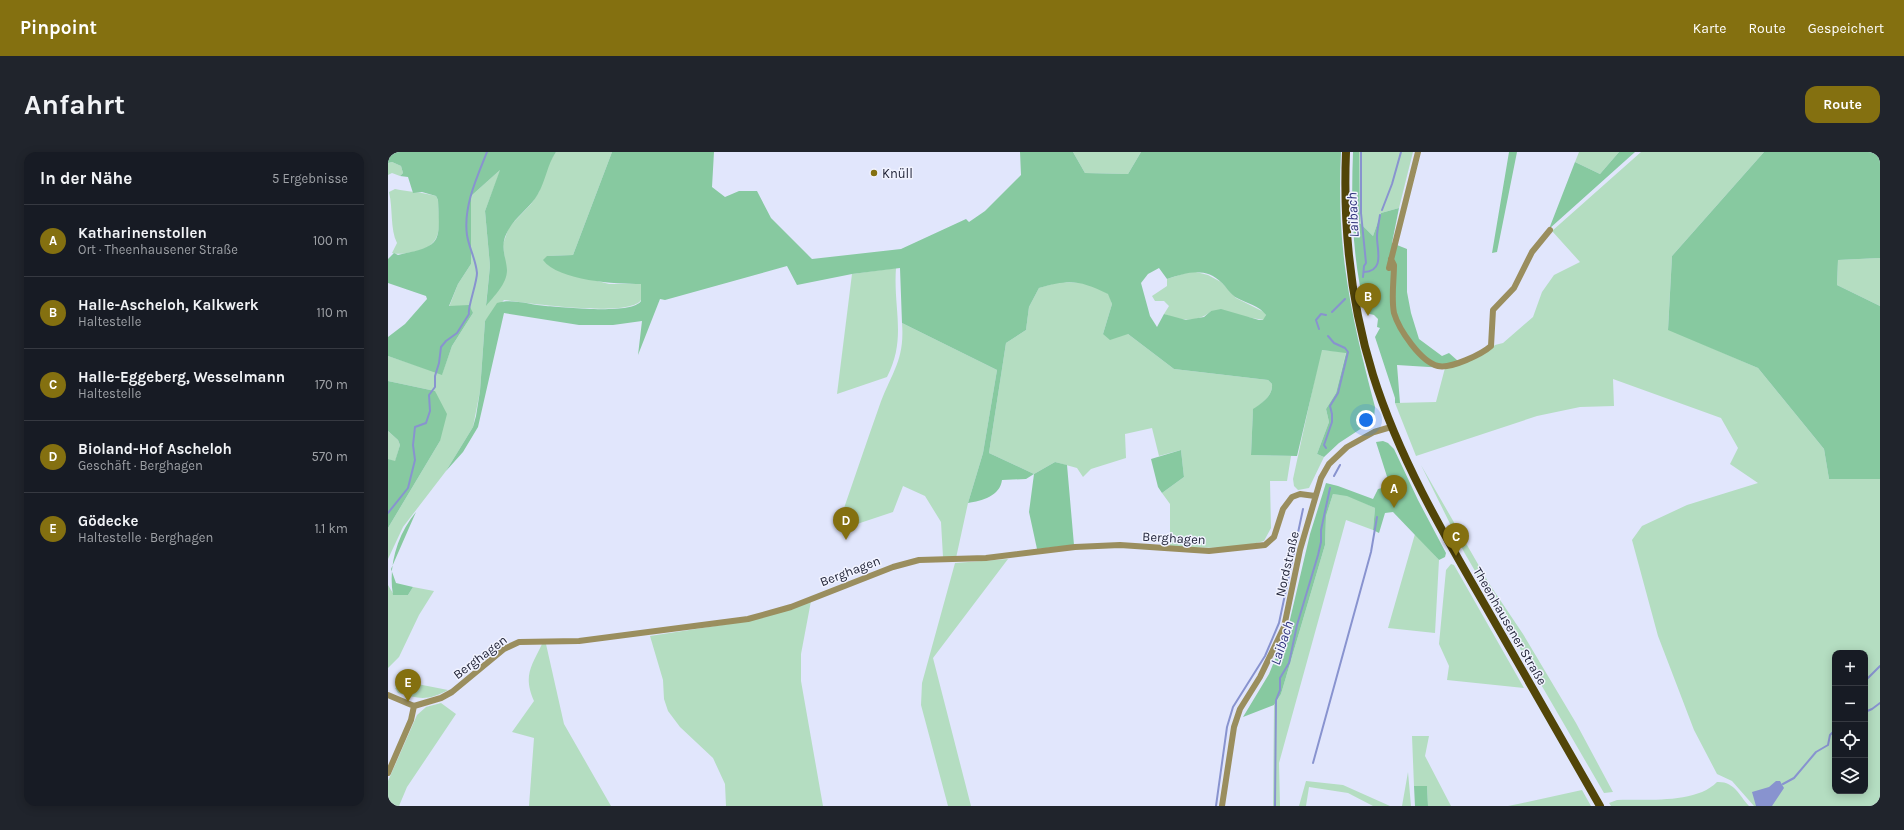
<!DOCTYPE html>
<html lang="de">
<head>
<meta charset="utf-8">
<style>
  body { margin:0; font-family:Karla,sans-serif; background:#20242c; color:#f1f3f6 }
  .controls { position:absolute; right:12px; bottom:12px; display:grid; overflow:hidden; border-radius:8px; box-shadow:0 2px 10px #0003 }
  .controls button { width:36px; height:36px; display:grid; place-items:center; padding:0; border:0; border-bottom:1px solid #363941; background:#171b24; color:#f1f3f6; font:20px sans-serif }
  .you { position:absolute; left:978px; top:268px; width:14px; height:14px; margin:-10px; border:3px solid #fff; border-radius:50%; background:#1a73e8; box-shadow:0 0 0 6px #1a73e833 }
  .badge { display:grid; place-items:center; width:26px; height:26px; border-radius:50%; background:#847010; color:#fff; font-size:13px; font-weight:700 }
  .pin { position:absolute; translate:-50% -33px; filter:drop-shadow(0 1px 2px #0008) }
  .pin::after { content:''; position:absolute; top:21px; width:14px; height:12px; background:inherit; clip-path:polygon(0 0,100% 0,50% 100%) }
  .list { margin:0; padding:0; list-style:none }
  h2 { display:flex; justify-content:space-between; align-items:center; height:52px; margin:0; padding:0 16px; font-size:17px }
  h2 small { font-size:13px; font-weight:400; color:#9ea1a6 }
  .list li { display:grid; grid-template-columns:26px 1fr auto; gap:12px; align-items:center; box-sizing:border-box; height:72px; padding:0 16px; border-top:1px solid #363941 }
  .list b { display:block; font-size:15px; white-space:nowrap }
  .list p { margin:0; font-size:13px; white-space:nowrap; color:#9ea1a6 }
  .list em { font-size:13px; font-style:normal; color:#9ea1a6 }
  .icon { flex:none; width:22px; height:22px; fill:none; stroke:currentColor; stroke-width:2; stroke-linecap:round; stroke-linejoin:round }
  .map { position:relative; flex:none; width:1492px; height:654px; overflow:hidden; border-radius:12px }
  header { display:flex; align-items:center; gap:24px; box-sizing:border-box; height:56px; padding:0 20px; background:#847010; color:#fff }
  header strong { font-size:19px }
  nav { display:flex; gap:22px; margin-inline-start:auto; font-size:14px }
  .intro { display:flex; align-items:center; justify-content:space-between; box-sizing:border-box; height:96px; padding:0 24px }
  h1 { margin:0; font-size:28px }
  .button { padding:10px 18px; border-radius:12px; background:#847010; color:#fff; font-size:14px; font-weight:700 }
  main { display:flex; gap:24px; padding:0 24px }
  aside { flex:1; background:#171b24; border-radius:12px; box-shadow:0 2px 10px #0003 }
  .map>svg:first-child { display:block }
</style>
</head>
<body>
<header>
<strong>Pinpoint</strong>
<nav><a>Karte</a><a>Route</a><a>Gespeichert</a></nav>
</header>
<div class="intro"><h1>Anfahrt</h1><a class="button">Route</a></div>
<main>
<aside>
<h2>In der Nähe<small>5 Ergebnisse</small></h2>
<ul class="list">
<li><span class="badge">A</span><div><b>Katharinenstollen</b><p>Ort · Theenhausener Straße</p></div><em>100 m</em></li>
<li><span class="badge">B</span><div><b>Halle-Ascheloh, Kalkwerk</b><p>Haltestelle</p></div><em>110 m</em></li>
<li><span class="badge">C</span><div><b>Halle-Eggeberg, Wesselmann</b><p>Haltestelle</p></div><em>170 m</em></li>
<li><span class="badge">D</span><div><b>Bioland-Hof Ascheloh</b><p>Geschäft · Berghagen</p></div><em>570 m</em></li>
<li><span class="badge">E</span><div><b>Gödecke</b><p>Haltestelle · Berghagen</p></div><em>1.1 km</em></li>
</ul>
</aside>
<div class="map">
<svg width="1492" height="654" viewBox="0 0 1492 654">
  <rect width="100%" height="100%" fill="#e1e6fc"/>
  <path fill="#b4ddc1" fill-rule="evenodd" d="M168,0H224L185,103L159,104L171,119L221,132H253V148C242,166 138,151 116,148L97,169L92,239L85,275L58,319L15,375L0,407V376L52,289L47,239L0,229V204L54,222L64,194L85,161L61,155L70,132L83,112V44L113,17L97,59L102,114L98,153L117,108L115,92L121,75L143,52L151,40L161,10Z
    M685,0H753L740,22L697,21Z
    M971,0H1025L1011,56L993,61L985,84L972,71Z
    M1191,0H1231L1212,22L1187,10Z
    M1253,0H1376L1284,104L1280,177L1370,216L1436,297L1441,327H1492V654H1366L1344,629L1329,622L1306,578L1270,484L1244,388L1254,374L1299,353L1370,331L1342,312L1350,296L1333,266L1225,227L1226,254L1192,255L1149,264L1028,304L1007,251L1048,250L1057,216L1101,198L1107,193L1115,191L1145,165L1154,140L1166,123L1192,110L1164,79ZM1447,501H1477V639H1447Z
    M4,10L13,14L15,21L12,24L4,21L0,23V11Z
    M7,37C21,40 34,40 48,44L50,48C51,73 57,94 25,100C18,101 11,103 4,101L9,91C2,77 5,56 1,40Z
    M1492,106V154L1449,133L1450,108Z
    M508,116C505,157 519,186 499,225L449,242L464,122Z
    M804,119L820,123L833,130L848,146L876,160L878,163L876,168L823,159C810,171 792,169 776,162L781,154L776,149H767L764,144L779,134V127Z
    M671,130L699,131L721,142L724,152L715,182H740L786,217L880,228L884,232C885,244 874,251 865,258L863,303L903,304L899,329H882L883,376L876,389C846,398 813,396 782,394V352L774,341L796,325L793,298L771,304L764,276L737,282L738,306L703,317L695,325L689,316L667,310L646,322L601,301L618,191L638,178L641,155L651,136Z
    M514,171L609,218L595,301L580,351L568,406L555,405L553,370L537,344L515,334L505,360L451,378L450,373C464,334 477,294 491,255C503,221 517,209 514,171Z
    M933,198L958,200L948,241L938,257L941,270L929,302L936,305L921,336L910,338L906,334L905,327Z
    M0,279L10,288L12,293L7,310L0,307Z
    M1033,313L1102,433L1135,482L1188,571L1225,640L1216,641L1076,400Z
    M945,342L959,343L987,356L985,378L958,368L891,611L892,654H885L886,553L893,542L937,393L938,364Z
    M1027,382L1051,408L1047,481L1000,476Z
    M620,407L545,506L583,654H560L533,553L534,531L567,411Z
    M1063,412L1066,413L1136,536L1059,528L1061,514L1051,492L1058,418Z
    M0,433L6,443H20L25,435L46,439L31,463L11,505L0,516Z
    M423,449L413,502V529L435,654H338L337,632L325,606L292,575L280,559L276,547L275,528L262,484L360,469Z
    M154,492H158L176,572L223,654H141L146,586L124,580L146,549C135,524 143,515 154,492Z
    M19,530L60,538C40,549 31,547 10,541L7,536Z
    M53,551L68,562L19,635L11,654H0V629L29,563L38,555Z
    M1024,584H1041L1037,604L1063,654H1040L1039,634H1026Z
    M1020,620L1023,654H1014Z
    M918,629L955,633L1002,654H985L960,641L921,635L918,654H911Z
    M1329,630C1346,629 1351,643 1361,654H1223L1221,651L1229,648C1258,647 1308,652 1329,630Z
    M1194,638L1203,654H1120L1130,652Z"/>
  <path fill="#87c9a0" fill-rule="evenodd" d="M0,0H168C159,13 158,28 150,42C141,58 124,66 117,85C113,97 118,105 119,118C119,132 106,144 98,154L102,114L97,59L112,18L83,44V112L70,132L61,154L81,153L85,161L64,194L54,223L0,204V185L17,172L39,147L38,144L0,131V107L6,101L10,103C54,94 52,91 50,48L48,44L34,40L25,41L20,25L12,24L15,21L13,14L4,10L0,11Z
    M224,0H326L324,35L337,45L351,39H369L383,66L424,107L513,97L578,67L581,70L597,59L633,23L632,0H685L697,21L740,22L753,0H953C951,38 952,77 957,115C963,162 975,209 987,255L986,266L977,274L951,291L936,305L929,302L941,270L938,257L948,241L958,201L934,198L909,304L863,303L865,257C874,251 885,244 884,232L880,228L786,217L740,182L722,188L715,182L724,152L720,142C692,128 681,127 651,136L641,155L638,178L618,191L601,301L646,322L667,310L679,313L686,393L649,397L641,360L646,322L638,327L614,328C612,344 594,349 580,351L595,301L609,218L514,171L512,116L464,122L409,133L399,114L277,148L272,147L250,203L254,169L225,173H191L116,161L90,275L75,300L58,319L85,275L88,264L92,239L97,169L109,151C124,146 142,153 158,154C175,155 244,163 253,149V132C229,132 170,129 155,108L159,104L185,103ZM771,116L779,127C798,121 817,114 834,131C839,136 843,143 849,146C858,151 872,154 878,163L875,168H871L833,157L823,159L816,165L798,168L776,162L769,175L762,164L753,131L760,122Z
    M965,0H971L972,71L985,84L993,61L1011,56L1004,91L1019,97V140L1023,161L1031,187L1054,204L1061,201L1070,209L1057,216L1009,213L1012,251H1007V246L987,185L992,176L989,175L990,167L986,163L978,161C964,108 963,54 965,0Z
    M1121,0H1129L1109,100L1104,101Z
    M1231,0H1247L1161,77L1187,10L1212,22Z
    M1376,0H1492V106L1450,108L1449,133L1492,154V327H1441L1436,297L1370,216L1280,178L1284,104Z
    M0,229L47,239L59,262L52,289L0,376V307L7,309L12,293L10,288L0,279Z
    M995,289L1000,291L1006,297L1030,348L1058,401L1057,405L1051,408L1005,360L997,361L991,381L985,378L987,356L959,344L945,342L938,364L937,393L893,542L886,553L855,565L881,522L900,476L922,382L938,331L950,334L985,347L990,337L1002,334L988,290Z
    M793,298L796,325L774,341L770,335L763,307Z
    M28,360L3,417L8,431L25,435L20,443H5C0,414 9,383 28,360Z
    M1026,634H1039L1040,654H1027Z"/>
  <path fill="#8893cf" d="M1388,629H1392L1396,636L1384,654H1368L1364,640L1381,635Z"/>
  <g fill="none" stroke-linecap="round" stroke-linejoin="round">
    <path stroke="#8893cf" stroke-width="2" d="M973,0V61L978,111L976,114L975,125
      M994,58L1004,32L1013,0
      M976,120C997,119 989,98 989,85C989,78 991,70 992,63
      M944,160L957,147
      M931,177L928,168L933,162L938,163
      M938,296L936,293L944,270V262L942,254L950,241L960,200L957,196L946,191L940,184
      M946,324L952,313
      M0,361L20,336L27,308L25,293L27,275L38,271L42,259L41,243L47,235V224L51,211L53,195L58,189L69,181L81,162C79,157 89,131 89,121C88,108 81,96 79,83C75,55 89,25 99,0
      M1477,529L1492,514
      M1477,560L1484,557L1492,551
      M925,611L983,400L989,365
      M1395,632L1406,626L1428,600L1440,593L1442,583L1447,578
      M828,654L839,575L845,555L877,504L891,471L915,357
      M887,654L888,548L892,538V526L901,511L909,473L930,403L933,390V378L942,336"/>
    <path stroke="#9a8e5e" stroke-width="6" d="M1003,107L1006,113C1006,128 1003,146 1006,161C1011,178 1033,210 1050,214C1063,217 1094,202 1103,194L1105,158L1126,136L1144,100L1162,78
      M1001,116L1030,0
      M0,543L26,554L53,546L64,540L116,497L131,490L191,489L360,467L403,455L505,415L531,408L598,406L687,395L732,393L821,399L877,393L886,385L895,357L904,345L912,342L927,344
      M0,621L23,568L26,554
      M834,654L846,575L852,557L872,525L896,475L912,398L933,326L941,312L959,295L986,280L1003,275"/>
    <path stroke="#524508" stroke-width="8" d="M958,0C955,75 963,152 985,223C1011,306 1055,381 1098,455C1136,521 1174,587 1212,654"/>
  </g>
  <circle fill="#847010" stroke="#f1f3ff" stroke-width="1.5" cx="486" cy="21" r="4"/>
  <g text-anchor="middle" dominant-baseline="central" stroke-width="3" stroke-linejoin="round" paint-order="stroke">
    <g font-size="13" fill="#222539" stroke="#f1f3ff" text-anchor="start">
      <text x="494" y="21">Knüll</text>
    </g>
    <g font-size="13" fill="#222539" stroke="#f1f3ff">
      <text transform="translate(786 386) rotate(3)">Berghagen</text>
      <text transform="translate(899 412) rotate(-77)">Nordstraße</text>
      <text transform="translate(462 419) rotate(-21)">Berghagen</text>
      <text transform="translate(1122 474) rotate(60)">Theenhausener Straße</text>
      <text transform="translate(92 505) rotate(-37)">Berghagen</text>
    </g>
    <g font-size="14" font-style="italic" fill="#30357c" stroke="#f1f3ff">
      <text transform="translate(965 63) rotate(-93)">Laibach</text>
      <text transform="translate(894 491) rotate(-72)">Laibach</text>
    </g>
  </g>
</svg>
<div class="controls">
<button>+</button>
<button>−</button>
<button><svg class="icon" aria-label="locate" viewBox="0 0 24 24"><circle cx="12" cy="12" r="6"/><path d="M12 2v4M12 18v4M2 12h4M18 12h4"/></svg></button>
<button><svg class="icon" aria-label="layers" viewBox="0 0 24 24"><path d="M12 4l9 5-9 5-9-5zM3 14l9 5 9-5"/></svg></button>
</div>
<div class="you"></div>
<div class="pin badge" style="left:1006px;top:356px">A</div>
<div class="pin badge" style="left:980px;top:164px">B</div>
<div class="pin badge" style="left:1068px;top:404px">C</div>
<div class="pin badge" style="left:458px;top:388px">D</div>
<div class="pin badge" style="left:20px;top:550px">E</div>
</div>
</main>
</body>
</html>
